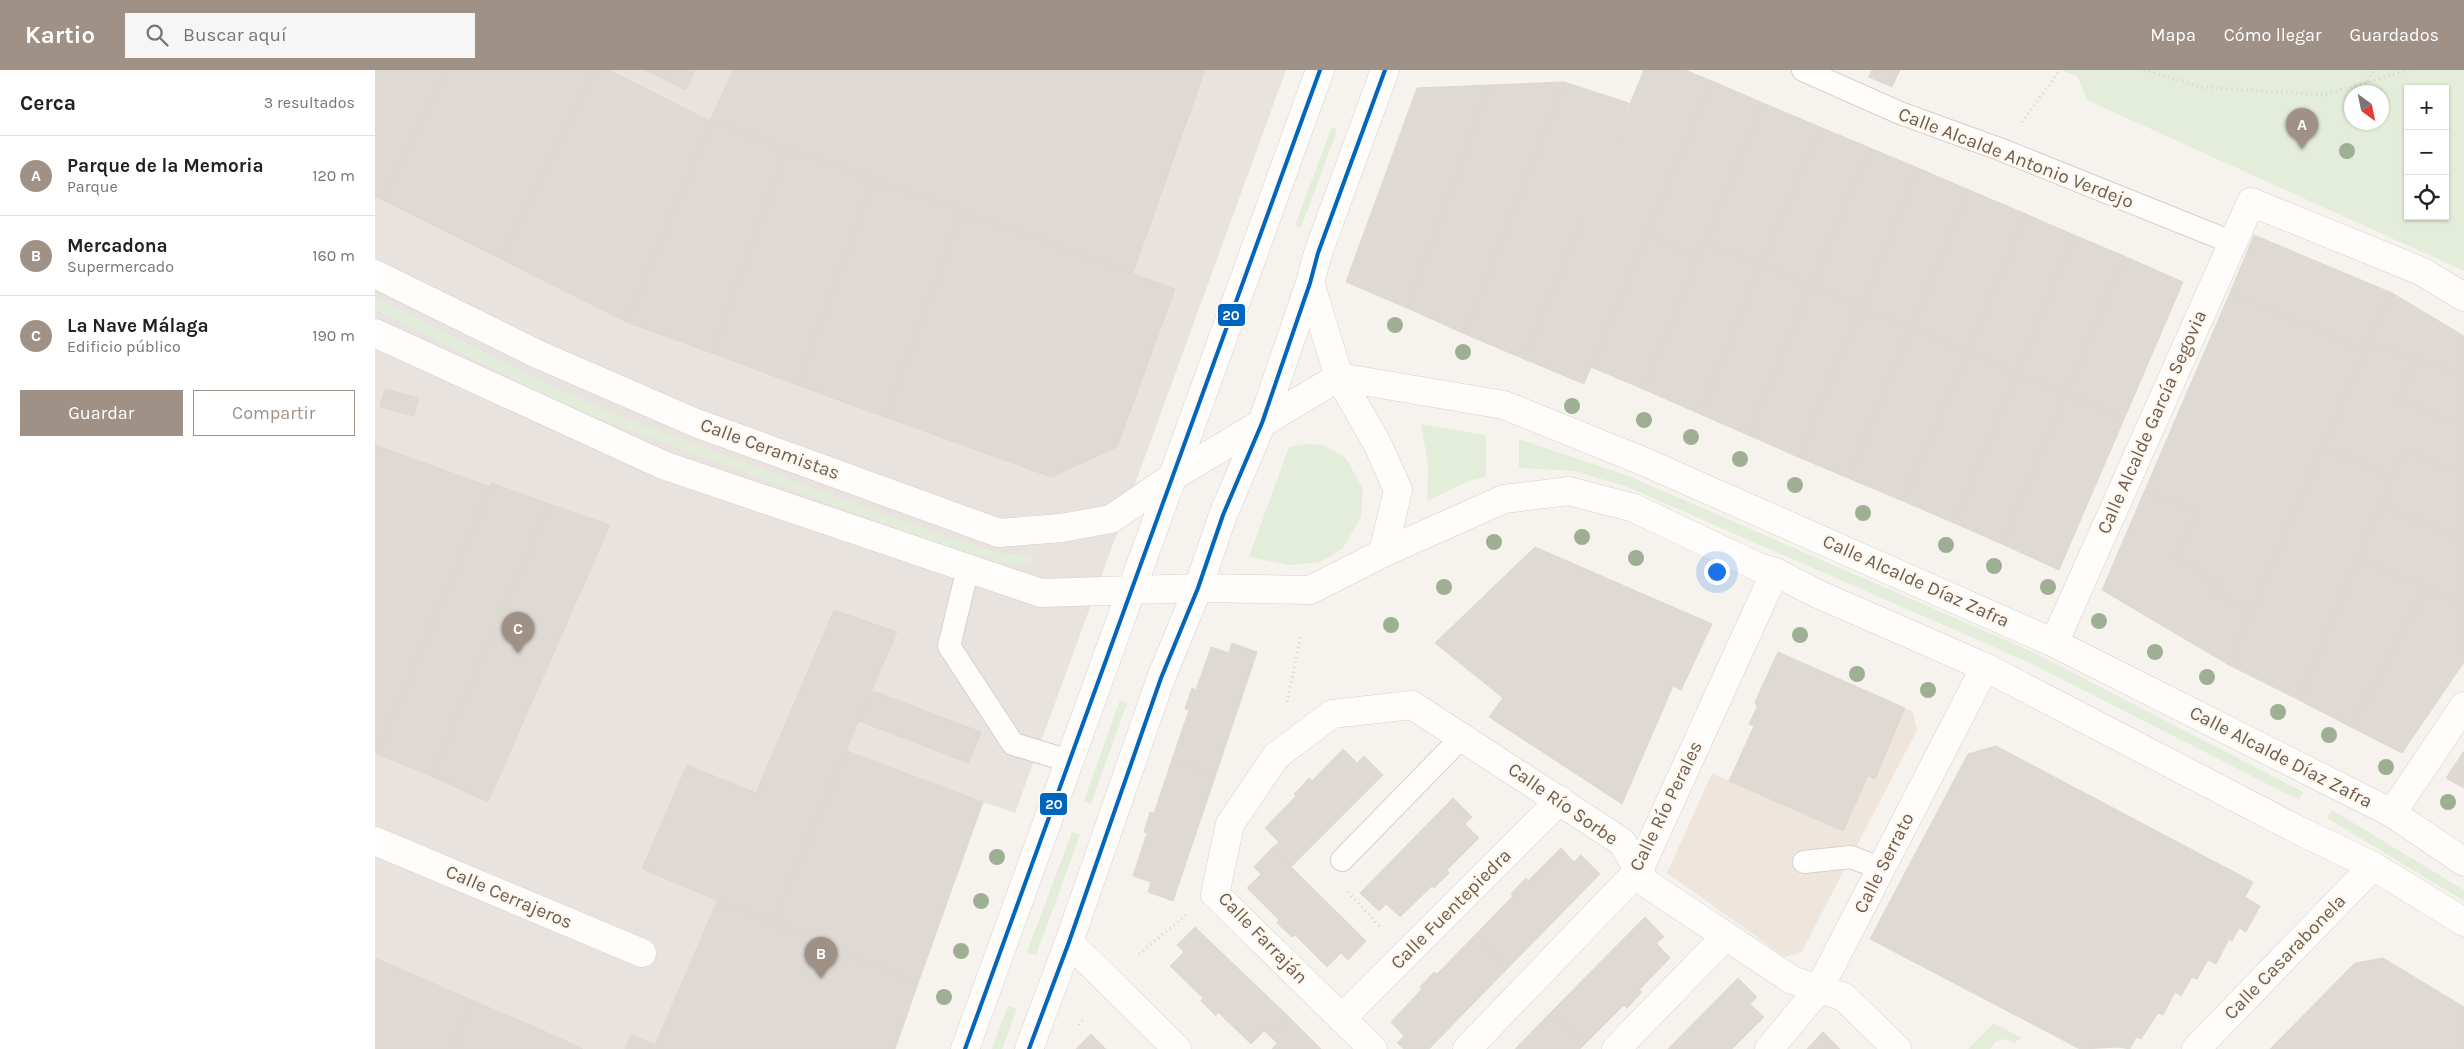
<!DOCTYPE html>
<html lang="es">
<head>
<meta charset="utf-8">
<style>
  body { margin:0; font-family:Karla,sans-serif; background:#f6f6f6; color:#222 }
  .controls { position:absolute; right:15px; top:15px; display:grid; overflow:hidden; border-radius:0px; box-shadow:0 1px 4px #0004 }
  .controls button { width:45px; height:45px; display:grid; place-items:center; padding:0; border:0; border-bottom:1px solid #e0e0e0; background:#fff; color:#222; font:25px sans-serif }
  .compass { position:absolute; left:1969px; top:15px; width:45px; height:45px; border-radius:50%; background:#fff; box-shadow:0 1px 4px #0004; rotate:147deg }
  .you { position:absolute; left:1341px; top:501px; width:18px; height:18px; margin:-12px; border:4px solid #fff; border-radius:50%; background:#1a73e8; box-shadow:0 0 0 8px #1a73e833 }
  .badge { display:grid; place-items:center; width:32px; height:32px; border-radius:50%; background:#a09187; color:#fff; font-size:16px; font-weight:700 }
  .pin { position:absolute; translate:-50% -41px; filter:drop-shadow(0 1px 2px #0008) }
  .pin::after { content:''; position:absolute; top:26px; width:18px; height:15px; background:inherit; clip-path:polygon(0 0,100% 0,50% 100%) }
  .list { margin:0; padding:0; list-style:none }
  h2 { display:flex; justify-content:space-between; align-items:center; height:65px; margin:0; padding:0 20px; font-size:21px }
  h2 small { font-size:16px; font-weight:400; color:#767676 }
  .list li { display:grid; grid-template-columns:32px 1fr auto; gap:15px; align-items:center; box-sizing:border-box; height:80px; padding:0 20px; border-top:1px solid #e0e0e0 }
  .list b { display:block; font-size:19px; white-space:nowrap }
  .list p { margin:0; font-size:16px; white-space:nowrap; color:#767676 }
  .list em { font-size:16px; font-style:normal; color:#767676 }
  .actions { display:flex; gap:10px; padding:15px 20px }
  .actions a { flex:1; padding:11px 0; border:1px solid #a09187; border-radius:0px; text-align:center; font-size:18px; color:#a09187 }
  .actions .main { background:#a09187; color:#fff }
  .icon { flex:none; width:28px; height:28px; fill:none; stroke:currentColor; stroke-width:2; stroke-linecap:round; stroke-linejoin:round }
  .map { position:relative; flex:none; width:2089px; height:979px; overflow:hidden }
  header { display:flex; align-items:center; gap:30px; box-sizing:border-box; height:70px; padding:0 25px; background:#a09187; color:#fff }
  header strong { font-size:24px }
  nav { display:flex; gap:28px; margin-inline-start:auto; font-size:18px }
  .search { width:350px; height:45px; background:#f6f6f6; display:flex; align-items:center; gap:12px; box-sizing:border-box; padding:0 18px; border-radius:0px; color:#767676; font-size:19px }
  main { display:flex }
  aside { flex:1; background:#fff }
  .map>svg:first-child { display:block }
</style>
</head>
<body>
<header>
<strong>Kartio</strong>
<div class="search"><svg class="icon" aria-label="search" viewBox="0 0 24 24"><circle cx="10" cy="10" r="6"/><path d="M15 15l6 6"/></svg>Buscar aquí</div>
<nav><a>Mapa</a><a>Cómo llegar</a><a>Guardados</a></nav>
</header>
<main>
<aside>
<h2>Cerca<small>3 resultados</small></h2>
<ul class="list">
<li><span class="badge">A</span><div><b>Parque de la Memoria</b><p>Parque</p></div><em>120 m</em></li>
<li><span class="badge">B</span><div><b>Mercadona</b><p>Supermercado</p></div><em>160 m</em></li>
<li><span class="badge">C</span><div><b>La Nave Málaga</b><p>Edificio público</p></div><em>190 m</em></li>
</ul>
<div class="actions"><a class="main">Guardar</a><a>Compartir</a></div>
</aside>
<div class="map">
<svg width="2089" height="979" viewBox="0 0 2089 979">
  <rect width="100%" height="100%" fill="#f6f3ee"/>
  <path fill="#eee6dd" d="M1403,582L1538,642L1542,660L1426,883L1410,887L1292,803L1337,703L1354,711L1379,656L1374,654L1382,637L1380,632Z"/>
  <path fill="#e8e3df" d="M0,0H911L640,743L608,732L520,979H0Z"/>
  <path fill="#e4ecda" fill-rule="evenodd" d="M1685,0H2089V201L1712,30L1702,6ZM2033,19H2070V146H2033ZM1976,22H2006V52H1976Z
    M960,57L962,61L927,155L923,158L920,155L956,59Z
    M0,228L164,310L234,342L574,468L629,484L657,485L655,495L628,493L575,478L233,352L160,320L0,239Z
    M1046,354L1111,365V407L1096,410L1052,431L1053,395Z
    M1144,369L1256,407L1658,582L1928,722L1924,730L1651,591L1250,416L1199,401L1144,398Z
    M930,374L949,375L971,388L988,419L986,447L968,478L946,492L915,495L874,487L914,377Z
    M745,630L752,633L716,734L709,731Z
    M1957,740L2089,820V831L1952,748Z
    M697,762L705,765L661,885L652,882Z
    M633,936L642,939L627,979H617Z
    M1619,953L1646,968L1639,973L1631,969L1620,972L1615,979H1593Z"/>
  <path fill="#dfd9d4" stroke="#dfd7d1" d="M0,0H71L6,129L0,126Z
    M71,0H220L126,189L6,129Z
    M220,0H234L337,52L251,252L126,189Z
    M270,0H320L311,20Z
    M358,0H830L758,203L335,51Z
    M1269,0H1310L1337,11L1209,314L1149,289Z
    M1497,0H1525L1517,17L1494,7Z
    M1337,11L1388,33L1323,188L1272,164Z
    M1189,12L1254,33L1149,289L1090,264Z
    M1189,12L1090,264L1032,238L1115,15Z
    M1115,15L1032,238L971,212L1042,18Z
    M1388,33L1445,57L1386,195L1330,172Z
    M337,52L412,78L337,283L251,252Z
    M1445,57L1495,78L1436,216L1386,195Z
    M412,78L499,109L422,315L337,283Z
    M1495,78L1543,98L1486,238L1436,216Z
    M1543,98L1594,120L1536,258L1486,238Z
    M499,109L587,141L510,347L422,315Z
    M1594,120L1651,144L1593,282L1536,258Z
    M587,141L800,219L742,377L676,407L510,347Z
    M1651,144L1699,165L1642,304L1593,282Z
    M1272,164L1323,188L1268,319L1216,297Z
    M1699,165L1749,186L1691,324L1642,304Z
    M1879,165L2017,223L1990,280L1855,223Z
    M1330,172L1386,195L1325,344L1268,319Z
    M1749,186L1808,212L1749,349L1691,324Z
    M1386,195L1436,216L1373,365L1325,344Z
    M1436,216L1486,238L1423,387L1373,365Z
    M1855,223L1990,280L1876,543L1838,520L1842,512L1799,487L1822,442L1770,420Z
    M2017,223L2089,266V303L1993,274Z
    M1486,238L1536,258L1473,408L1423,387Z
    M1536,258L1593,282L1528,431L1473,408Z
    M1993,274L2040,289L2023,330L2089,357V405L2029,380L2017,408L1948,376Z
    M1593,282L1642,304L1579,453L1528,431Z
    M2040,289L2089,303V357L2023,330Z
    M1642,304L1691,324L1627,474L1579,453Z
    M10,319L44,328L39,346L5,337Z
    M1691,324L1749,349L1684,500L1627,474Z
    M0,375L116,417L2,684L0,683Z
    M1948,376L2017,408L1924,630L1854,595Z
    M2029,380L2089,405V470L2006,435Z
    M117,413L174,434L56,706L2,684Z
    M1770,420L1822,442L1799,487L1842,512L1838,520L1876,543L1854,595L1727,520Z
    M174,434L235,455L113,732L56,706Z
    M2006,435L2089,470V535L1983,488Z
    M1160,477L1337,554L1306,620L1298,616L1247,734L1114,647L1128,628L1060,573Z
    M1983,488L2052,518L1976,657L1924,630Z
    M2052,518L2089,535V592L2027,683L1976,657Z
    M459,540L522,562L397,853L267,799L312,695L381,723Z
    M857,573L882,582L841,704L797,690L814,640L810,639L817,618L821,620L836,577L854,583Z
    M1403,582L1530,638L1500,709L1493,706L1468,761L1354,711L1379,656L1374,654L1382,637L1380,632Z
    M498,621L606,662L594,693L484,651Z
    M1621,676L1878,812L1870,827L1885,836L1871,862L1864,858L1857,871L1854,869L1841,894L1833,890L1822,909L1817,907L1806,926L1800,922L1788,945L1783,943L1766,969L1761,967L1755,979L1744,977L1705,979L1495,869L1593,684Z
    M968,679L982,693L989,686L1008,705L916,797L897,778L904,772L890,758L921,726L919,724L927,716L934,708L937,711Z
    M472,681L608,732L543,913L397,853Z
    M2089,681V718L2071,708Z
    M797,690L841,704L798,831L773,822L776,812L758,806L772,763L769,762L775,742L779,743Z
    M1078,728L1097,747L1090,754L1104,768L1072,800L1074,803L1059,818L1057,816L1025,847L1011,834L1004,841L985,823Z
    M897,778L991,871L973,890L966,883L952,897L920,865L917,867L902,853L904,850L872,818L886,804L879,797Z
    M1186,778L1199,792L1206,785L1225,804L1135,896L1101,864L1138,826L1136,824L1144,815L1151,808L1153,811Z
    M342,831L543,913L520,979H289L280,975Z
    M1270,847L1289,867L1281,873L1295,888L1264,920L1267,922L1252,938L1249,935L1211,973L1178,940Z
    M820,857L915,948L897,968L889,961L876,974L843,942L841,946L826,931L828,928L795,896L809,882L802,875Z
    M1101,864L1135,896L1054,979H1029L1022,973L1029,966L1016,952L1047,919L1045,917L1059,902L1062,904Z
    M0,888L99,931L77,979H0Z
    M2008,888L2089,937V979H1895L1980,893Z
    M1363,908L1382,927L1375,934L1389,947L1357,979H1293Z
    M99,931L169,961L208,979H77Z
    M1178,940L1211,973L1205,979H1140Z
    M915,948L946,979H897L902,973L897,968Z
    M1448,962L1465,979H1432Z
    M256,964L280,975L289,979H250Z
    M716,964L731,979H701Z"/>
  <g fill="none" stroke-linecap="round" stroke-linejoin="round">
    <defs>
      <path id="lane" d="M1428,0L1525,43L1627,80L1856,172
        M593,498L574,576L638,674L695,691
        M967,790L1088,666
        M1429,792L1476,787L1507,799"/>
      <path id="street" d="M1679,573L1876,132L2046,201L2089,227
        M2017,743L2089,636
        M0,771L267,883
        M694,872L802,979
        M967,948L1185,730
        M998,979L840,824L855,754L901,686L957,644L1037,635L1247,772L1271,813L1417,910L1469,927L1522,979
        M1092,979L1264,800L1400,502
        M1241,979L1351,866
        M1394,979L1444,919L1610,597
        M1821,979L1998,796"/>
      <path id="secondary" d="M0,204L160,283L321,353L624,463L686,458L736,449L799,406L964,307
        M935,213L964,307L1002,373L1023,420L1008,483
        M0,263L288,395L666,523L823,518L935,520L1008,483L1129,429L1194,421L1259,438L1383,497L1400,502L1443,524L1610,597L1927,762L1998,796L2089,852
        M964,307L1129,335L1270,392L1679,573L2017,743L2089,792
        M590,979L945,0
        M654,979L694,872L786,608L823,518L848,445L887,353L935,213L943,183L1010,0"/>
    </defs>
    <use href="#lane" stroke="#d6d0cc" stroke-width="24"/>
    <use href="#street" stroke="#d6d0cc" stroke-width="29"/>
    <use href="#secondary" stroke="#d6d0ca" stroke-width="29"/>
    <path stroke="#d7d1cd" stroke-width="3" stroke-dasharray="1 4" stroke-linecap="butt" d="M1769,0L1826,17L1949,25L2033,0
      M1992,11L1999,0
      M1647,52L1685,0
      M912,632L926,564
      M973,822L1006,858
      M764,884L811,845
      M704,955L708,949"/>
    <use href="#lane" stroke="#fefdfc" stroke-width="22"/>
    <use href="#street" stroke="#fefdfc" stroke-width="28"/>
    <use href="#secondary" stroke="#fefdfc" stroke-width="28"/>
    <defs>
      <path id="bus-1" d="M590,979L945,0
        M654,979L694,872L786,608L823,518L848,445L887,353L935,213L943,183L1010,0"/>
    </defs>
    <use href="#bus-1" stroke="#fdf8f0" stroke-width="8"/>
    <use href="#bus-1" stroke="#0065bd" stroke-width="4"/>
  </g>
  <g fill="#9faf94">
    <circle cx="1972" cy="81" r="8"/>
    <circle cx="1020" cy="255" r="8"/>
    <circle cx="1088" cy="282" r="8"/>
    <circle cx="1197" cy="336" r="8"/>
    <circle cx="1269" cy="350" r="8"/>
    <circle cx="1316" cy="367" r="8"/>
    <circle cx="1365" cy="389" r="8"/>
    <circle cx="1420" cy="415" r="8"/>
    <circle cx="1488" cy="443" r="8"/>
    <circle cx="1207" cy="467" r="8"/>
    <circle cx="1119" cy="472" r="8"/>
    <circle cx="1571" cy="475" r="8"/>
    <circle cx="1261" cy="488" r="8"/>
    <circle cx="1619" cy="496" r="8"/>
    <circle cx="1069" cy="517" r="8"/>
    <circle cx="1673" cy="517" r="8"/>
    <circle cx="1724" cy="551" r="8"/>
    <circle cx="1016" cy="555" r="8"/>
    <circle cx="1425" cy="565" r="8"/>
    <circle cx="1780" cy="582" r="8"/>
    <circle cx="1482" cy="604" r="8"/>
    <circle cx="1832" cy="607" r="8"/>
    <circle cx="1553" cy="620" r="8"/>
    <circle cx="1903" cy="642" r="8"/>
    <circle cx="1954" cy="665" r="8"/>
    <circle cx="2011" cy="697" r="8"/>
    <circle cx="2073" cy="732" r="8"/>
    <circle cx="622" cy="787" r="8"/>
    <circle cx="606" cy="831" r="8"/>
    <circle cx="586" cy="881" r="8"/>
    <circle cx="569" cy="927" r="8"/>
  </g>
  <g text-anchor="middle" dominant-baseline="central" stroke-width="5" stroke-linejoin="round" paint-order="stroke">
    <g font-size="19" fill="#725c50" stroke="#fdf8f0">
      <text transform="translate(1641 88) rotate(21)">Calle Alcalde Antonio Verdejo</text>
      <text transform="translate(1777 352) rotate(-66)">Calle Alcalde García Segovia</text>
      <text transform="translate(395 379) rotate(20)">Calle Ceramistas</text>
      <text transform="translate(1541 511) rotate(24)">Calle Alcalde Díaz Zafra</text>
      <text transform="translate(1906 687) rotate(27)">Calle Alcalde Díaz Zafra</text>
      <text transform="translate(1188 734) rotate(35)">Calle Río Sorbe</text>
      <text transform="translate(1291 736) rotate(-64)">Calle Río Perales</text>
      <text transform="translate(1509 793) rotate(-63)">Calle Serrato</text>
      <text transform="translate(134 827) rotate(23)">Calle Cerrajeros</text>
      <text transform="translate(1076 839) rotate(-45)">Calle Fuentepiedra</text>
      <text transform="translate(888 868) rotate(46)">Calle Farraján</text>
      <text transform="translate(1910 887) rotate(-46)">Calle Casarabonela</text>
    </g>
  </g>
  <g stroke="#fdf8f0" stroke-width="2">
    <rect x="842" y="233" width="29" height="24" rx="5" fill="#0065bd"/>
    <rect x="664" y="722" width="29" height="24" rx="5" fill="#0065bd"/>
  </g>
  <g font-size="14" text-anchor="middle" font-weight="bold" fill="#fff">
    <text x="856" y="250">20</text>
    <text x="679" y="739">20</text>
  </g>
</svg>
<div class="controls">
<button>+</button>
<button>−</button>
<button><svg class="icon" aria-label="locate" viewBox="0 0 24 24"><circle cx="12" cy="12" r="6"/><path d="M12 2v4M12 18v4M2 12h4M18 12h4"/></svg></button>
</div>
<svg class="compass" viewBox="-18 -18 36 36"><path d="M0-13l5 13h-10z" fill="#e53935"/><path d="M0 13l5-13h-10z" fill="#767676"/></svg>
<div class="you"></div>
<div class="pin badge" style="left:1927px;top:79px">A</div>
<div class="pin badge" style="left:446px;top:908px">B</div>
<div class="pin badge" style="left:143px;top:583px">C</div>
</div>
</main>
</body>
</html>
